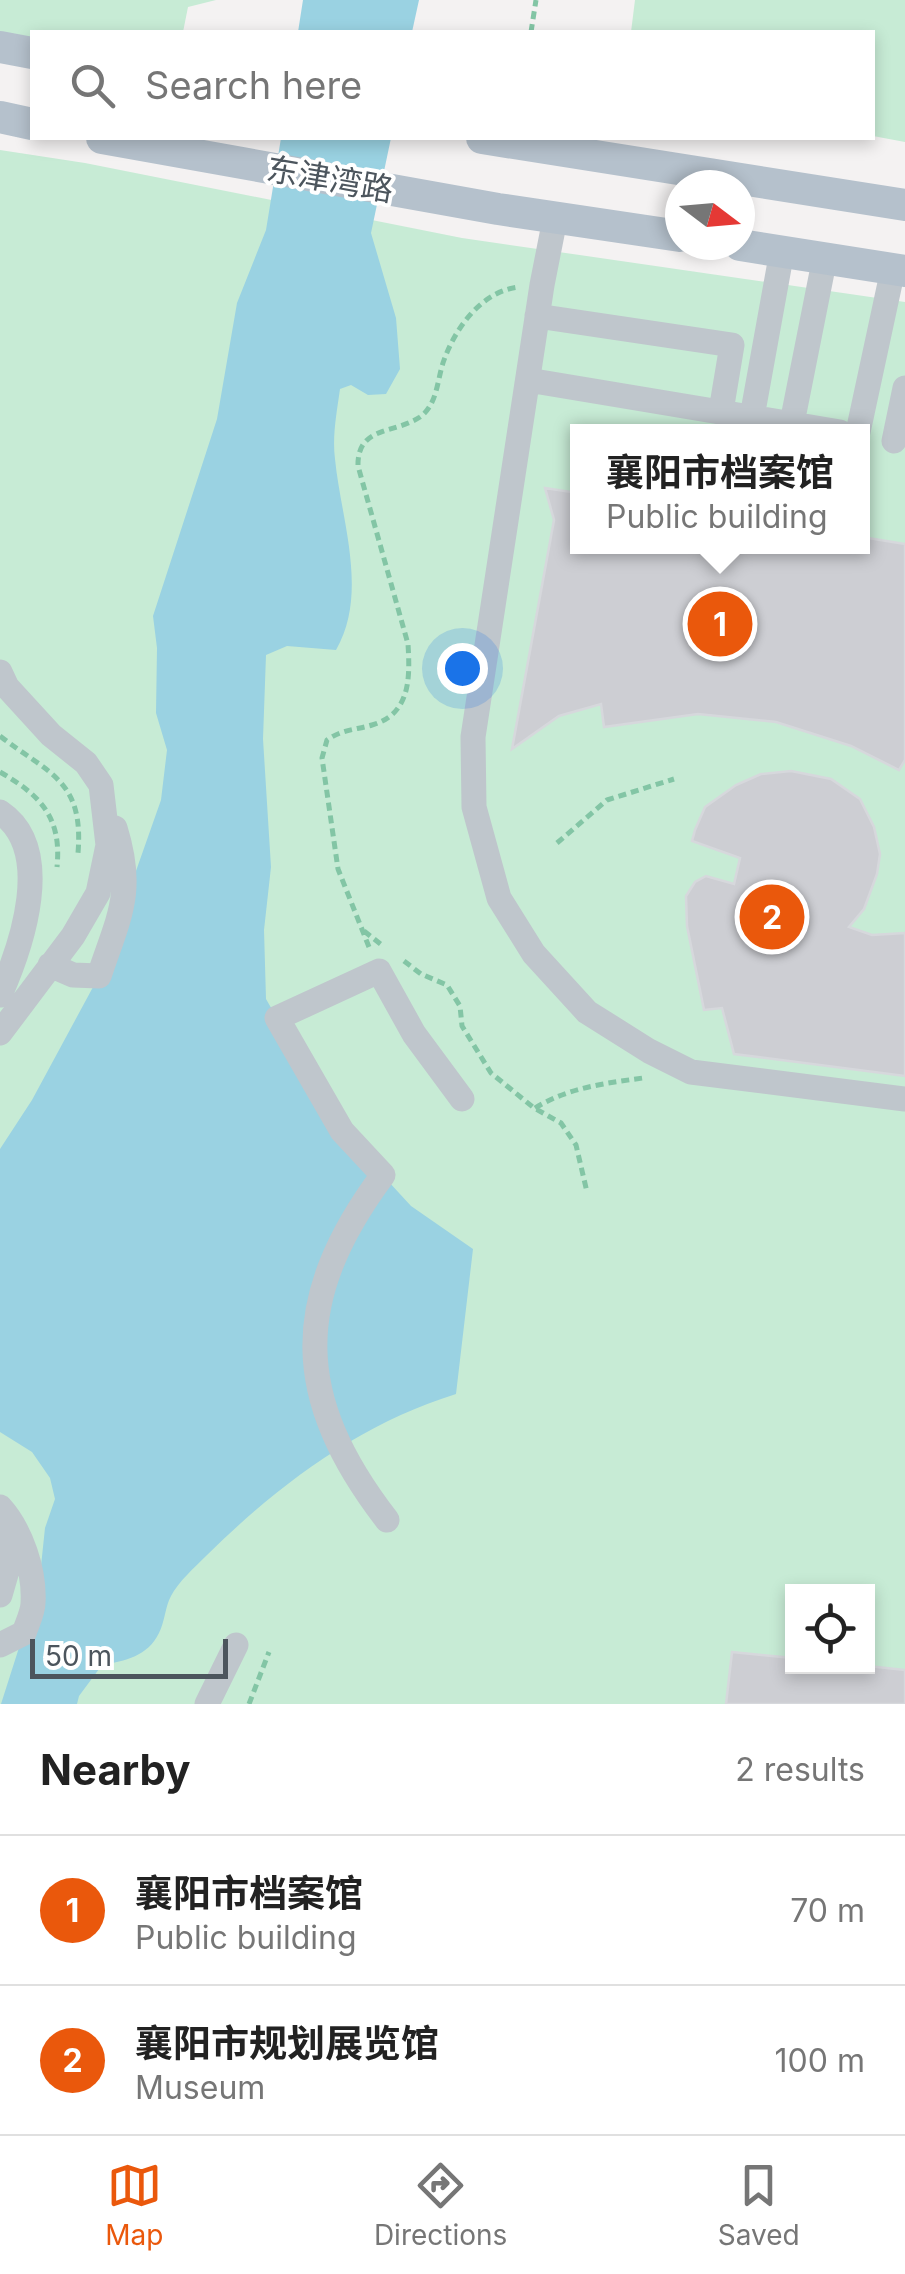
<!DOCTYPE html>
<html lang="en">
<head>
<meta charset="utf-8">
<style>
  body { margin:0; font-family:Inter,"Noto Sans SC",sans-serif; background:#f6f6f6; color:#222 }
  .controls { position:absolute; right:30px; bottom:30px; display:grid; overflow:hidden; border-radius:0px; box-shadow:0 5px 15px #0003 }
  .controls button { width:90px; height:90px; display:grid; place-items:center; padding:0; border:0; border-bottom:2px solid #e0e0e0; background:#fff; color:#222; font:50px sans-serif }
  .compass { position:absolute; left:665px; top:170px; width:90px; height:90px; border-radius:50%; background:#fff; box-shadow:0 5px 15px #0003; rotate:106deg }
  .scale { position:absolute; left:30px; bottom:25px; width:198px; box-sizing:border-box; padding-left:10px; border:5px solid #4c555d; border-top:0; font-size:28px; line-height:35px; white-space:nowrap; color:#4c555d; -webkit-text-stroke:8px #fff; paint-order:stroke }
  .you { position:absolute; left:462px; top:668px; width:35px; height:35px; margin:-25px; border:8px solid #fff; border-radius:50%; background:#1a73e8; box-shadow:0 0 0 15px #1a73e833 }
  .badge { display:grid; place-items:center; width:65px; height:65px; border-radius:50%; background:#ea580c; color:#fff; font-size:32px; font-weight:700 }
  .pin { position:absolute; translate:-50% -50%; border:5px solid #fff; box-shadow:0 2px 10px #0006 }
  .popup { position:absolute; left:570px; top:424px; width:300px; height:130px; box-sizing:border-box; display:grid; place-content:center; border-radius:0px; background:#fff; filter:drop-shadow(0 2px 8px #0005); font-size:32px; white-space:nowrap; color:#767676 }
  .popup b { font-size:38px; color:#222 }
  .popup::after { content:''; position:absolute; left:50%; top:100%; margin-left:-20px; border:20px solid transparent; border-top-color:#fff }
  .list { margin:0; padding:0; list-style:none }
  h2 { display:flex; justify-content:space-between; align-items:center; height:130px; margin:0; padding:0 40px; font-size:42px }
  h2 small { font-size:32px; font-weight:400; color:#767676 }
  .list li { display:grid; grid-template-columns:65px 1fr auto; gap:30px; align-items:center; box-sizing:border-box; height:150px; padding:0 40px; border-top:2px solid #e0e0e0 }
  .list b { display:block; font-size:38px; white-space:nowrap }
  .list p { margin:0; font-size:32px; white-space:nowrap; color:#767676 }
  .list em { font-size:32px; font-style:normal; color:#767676 }
  .icon { flex:none; width:55px; height:55px; fill:none; stroke:currentColor; stroke-width:2; stroke-linecap:round; stroke-linejoin:round }
  .map { position:relative; flex:none; width:905px; height:1704px; overflow:hidden }
  .search { position:absolute; background:#fff; box-shadow:0 5px 15px #0003; left:30px; right:30px; top:30px; height:110px; display:flex; align-items:center; gap:25px; box-sizing:border-box; padding:0 35px; border-radius:0px; color:#767676; font-size:38px }
  .sheet { height:430px; background:#fff }
  nav { display:flex; justify-content:space-around; align-items:center; box-sizing:border-box; height:140px; border-top:2px solid #e0e0e0; background:#fff; font-size:28px; color:#767676 }
  nav a { display:grid; justify-items:center; gap:5px }
  nav .on { color:#ea580c }
  .map>svg:first-child { display:block }
</style>
</head>
<body>
<div class="map">
<svg width="905" height="1704" viewBox="0 0 905 1704">
  <rect width="100%" height="100%" fill="#f4f2f2"/>
  <path fill="#c7ebd5" fill-rule="evenodd" d="M0,0H216L188,7L183,32H32V53L0,56Z
    M635,0H905V142L873,136L872,32H631Z
    M0,150L85,163L462,238L905,302V1704H0ZM578,432H862V546H578ZM792,1592H868V1666H792Z"/>
  <path fill="#9ad2e2" d="M303,0H419L412,32H298Z
    M281,138H391L371,233L396,318L400,369L386,394L368,395L351,385L340,389C337,411 332,436 335,459C341,520 369,593 336,650L287,646L266,655L263,739L271,867L264,930L266,999L342,1131L411,1206L473,1249L456,1394C359,1424 278,1485 206,1556C195,1567 178,1582 171,1596C165,1607 165,1621 159,1633C148,1656 125,1661 102,1665L79,1696L77,1704H1L39,1585L45,1528L55,1499L50,1478L32,1452L0,1432V1149L32,1100L99,976L161,800L167,750L156,713L157,648L153,616L217,419L237,303L266,230Z"/>
  <path fill="#cdced3" stroke="#d6d8dc" stroke-width="2.5" d="M545,488L578,493V546H862V537L905,544V760L899,770L851,746L776,722L698,714L604,727L601,704L559,716L512,749L554,520Z
    M791,771L831,779L860,799L874,827L880,854L877,874L864,909L849,927L872,935L905,933V1076L734,1054L722,1008L704,1010L687,926L686,896L695,882L706,876L734,884L740,858L692,841L695,830L705,807L736,785L761,774Z
    M732,1652L792,1658V1666H868L905,1670V1704H726Z"/>
  <g fill="none" stroke-linecap="round" stroke-linejoin="round">
    <path stroke="#83c5a5" stroke-width="5" stroke-dasharray="8 5" stroke-linecap="butt" d="M531,32L536,0
      M0,736C49,774 84,780 78,853
      M0,772C40,795 62,817 57,867
      M557,843L607,800L674,779
      M364,931L383,946
      M369,947L338,869L322,758L327,740C343,729 355,730 372,725C411,714 410,677 408,644L358,466C357,426 394,434 420,417C438,404 437,379 444,360C456,327 482,291 519,287
      M404,961L421,974L447,985L460,1006L462,1026L491,1073L534,1108L561,1123L576,1145L587,1192
      M535,1108C567,1088 606,1083 643,1078
      M249,1704L269,1652"/>
    <path stroke="#bfc6cc" stroke-width="25" d="M555,219L542,285L473,737L474,807L499,898L534,954L587,1012L649,1051L691,1072L905,1099
      M537,316L732,345L721,411
      M528,380L840,432
      M752,417L782,251
      M792,423L825,257
      M858,432L893,269
      M894,441L905,388
      M0,672L7,687L51,735L86,763L101,785L108,845L98,893L73,936L0,1033
      M0,812C55,849 22,945 0,995
      M50,965L73,975L99,976C119,916 135,892 115,828
      M0,1507C21,1530 35,1571 33,1603C33,1612 27,1624 24,1633L0,1645
      M387,1520C292,1397 291,1299 383,1175L342,1131L277,1018L379,971L414,1034L462,1099
      M0,1595L11,1557L10,1528
      M207,1704L236,1645"/>
    <path stroke="#b5c1cc" stroke-width="32" d="M0,47L32,53
      M0,117L32,124
      M102,138L498,209L680,236
      M482,138L905,205
      M740,245L905,271"/>
  </g>
  <g text-anchor="middle" dominant-baseline="central" stroke-width="8" stroke-linejoin="round" paint-order="stroke">
    <g font-size="32" fill="#4c555d" stroke="#fff">
      <text transform="translate(330 179) rotate(10)">东津湾路</text>
    </g>
  </g>
</svg>
<div class="controls">
<button><svg class="icon" aria-label="locate" viewBox="0 0 24 24"><circle cx="12" cy="12" r="6"/><path d="M12 2v4M12 18v4M2 12h4M18 12h4"/></svg></button>
</div>
<svg class="compass" viewBox="-18 -18 36 36"><path d="M0-13l5 13h-10z" fill="#e53935"/><path d="M0 13l5-13h-10z" fill="#767676"/></svg>
<div class="scale">50 m</div>
<div class="you"></div>
<div class="pin badge" style="left:720px;top:624px">1</div>
<div class="popup"><b>襄阳市档案馆</b>Public building</div>
<div class="pin badge" style="left:772px;top:917px">2</div>
<div class="search"><svg class="icon" aria-label="search" viewBox="0 0 24 24"><circle cx="10" cy="10" r="6"/><path d="M15 15l6 6"/></svg>Search here</div>
</div>
<section class="sheet">
<h2>Nearby<small>2 results</small></h2>
<ul class="list">
<li><span class="badge">1</span><div><b>襄阳市档案馆</b><p>Public building</p></div><em>70 m</em></li>
<li><span class="badge">2</span><div><b>襄阳市规划展览馆</b><p>Museum</p></div><em>100 m</em></li>
</ul>
</section>
<nav>
<a class="on"><svg class="icon" aria-label="map" viewBox="0 0 24 24"><path d="M3 6l6-2 6 2 6-2v14l-6 2-6-2-6 2zM9 4v14M15 6v14"/></svg>Map</a>
<a><svg class="icon" aria-label="directions" viewBox="0 0 24 24"><path d="M12 3l9 9-9 9-9-9zM9 14v-3h6M13 9l2 2-2 2"/></svg>Directions</a>
<a><svg class="icon" aria-label="saved" viewBox="0 0 24 24"><path d="M7 4h10v16l-5-4-5 4z"/></svg>Saved</a>
</nav>
</body>
</html>
